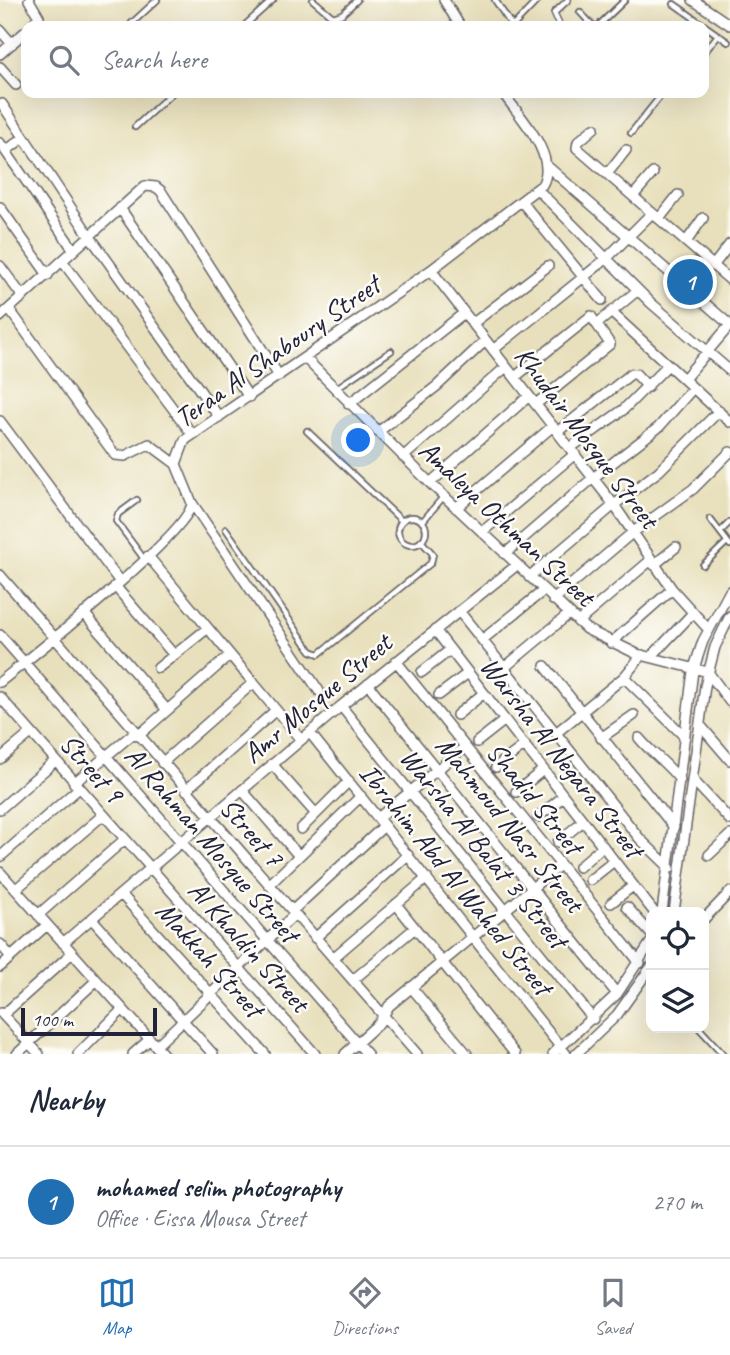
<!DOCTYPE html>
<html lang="en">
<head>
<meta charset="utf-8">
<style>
  body { margin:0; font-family:Caveat,sans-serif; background:#f2f2f3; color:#1f2937 }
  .controls { position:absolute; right:21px; bottom:21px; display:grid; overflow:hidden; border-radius:14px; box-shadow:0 7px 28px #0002 }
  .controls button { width:63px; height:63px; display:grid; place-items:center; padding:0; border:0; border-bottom:2px solid #e0e1e3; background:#fff; color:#1f2937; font:35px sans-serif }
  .scale { position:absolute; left:21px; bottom:18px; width:136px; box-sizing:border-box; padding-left:7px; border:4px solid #22223b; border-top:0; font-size:19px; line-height:24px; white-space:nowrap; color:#22223b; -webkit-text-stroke:5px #fdfcf7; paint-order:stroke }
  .you { position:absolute; left:359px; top:441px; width:24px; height:24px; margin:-18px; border:5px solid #fff; border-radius:50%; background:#1a73e8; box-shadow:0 0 0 10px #1a73e833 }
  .badge { display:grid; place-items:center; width:46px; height:46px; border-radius:50%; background:#1f6fb2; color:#fff; font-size:23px; font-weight:700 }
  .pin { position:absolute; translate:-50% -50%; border:4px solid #fff; box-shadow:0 2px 7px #0006 }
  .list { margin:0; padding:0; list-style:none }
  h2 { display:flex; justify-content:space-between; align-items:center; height:91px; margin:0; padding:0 28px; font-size:30px }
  h2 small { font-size:23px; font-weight:400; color:#747a83 }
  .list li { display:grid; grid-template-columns:46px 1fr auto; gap:21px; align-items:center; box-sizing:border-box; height:112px; padding:0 28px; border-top:2px solid #e0e1e3 }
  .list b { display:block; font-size:26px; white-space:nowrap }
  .list p { margin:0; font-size:23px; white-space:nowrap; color:#747a83 }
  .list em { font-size:23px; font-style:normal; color:#747a83 }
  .icon { flex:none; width:38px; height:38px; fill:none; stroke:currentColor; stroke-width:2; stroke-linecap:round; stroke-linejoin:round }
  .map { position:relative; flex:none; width:730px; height:1054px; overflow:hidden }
  .search { position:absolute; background:#fff; box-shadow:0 7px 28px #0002; left:21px; right:21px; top:21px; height:77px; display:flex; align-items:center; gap:18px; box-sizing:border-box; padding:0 24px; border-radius:14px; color:#747a83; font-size:26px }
  .sheet { height:203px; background:#fff }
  nav { display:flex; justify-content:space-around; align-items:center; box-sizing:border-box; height:98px; border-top:2px solid #e0e1e3; background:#fff; font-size:19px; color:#747a83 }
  nav a { display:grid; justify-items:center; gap:4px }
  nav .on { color:#1f6fb2 }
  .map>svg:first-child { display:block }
</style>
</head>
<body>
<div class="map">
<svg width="730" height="1054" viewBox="0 0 730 1054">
  <rect width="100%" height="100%" fill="#fdfcf7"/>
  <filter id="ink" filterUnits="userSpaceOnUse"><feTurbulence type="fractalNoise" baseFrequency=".0143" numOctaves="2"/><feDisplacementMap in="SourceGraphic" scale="14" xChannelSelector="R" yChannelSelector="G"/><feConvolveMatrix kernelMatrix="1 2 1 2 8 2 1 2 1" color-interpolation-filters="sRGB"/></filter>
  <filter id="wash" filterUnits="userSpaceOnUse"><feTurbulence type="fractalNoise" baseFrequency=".00686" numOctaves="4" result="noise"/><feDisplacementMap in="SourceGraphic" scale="28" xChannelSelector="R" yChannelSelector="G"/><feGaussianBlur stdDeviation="1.57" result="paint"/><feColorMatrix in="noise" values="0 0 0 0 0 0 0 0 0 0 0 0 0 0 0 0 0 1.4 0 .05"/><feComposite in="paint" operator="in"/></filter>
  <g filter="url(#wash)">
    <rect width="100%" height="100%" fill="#e8e0bc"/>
  </g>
  <g filter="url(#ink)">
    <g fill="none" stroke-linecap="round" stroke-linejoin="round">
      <defs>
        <path id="service" d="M313,0L333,17L342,14L357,0
          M495,0L512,26
          M674,4L728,42
          M580,12L593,26
          M131,24L157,0
          M244,26L273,0
          M513,26L538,0
          M560,26L554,13L568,0
          M598,26L625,0
          M704,53L718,35
          M135,127L172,93
          M631,133L663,93
          M335,389L391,351
          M307,431L402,521
          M137,500L118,514L116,521L144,559
          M398 531a14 14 0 1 1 28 0a14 14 0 1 1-28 0Z
          M710,519L730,545
          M422,522L444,496
          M226,529L311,651L319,654L431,563L433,554L421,541
          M720,532L730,522
          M703,565L727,542
          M699,1028L723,1054"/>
        <path id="minor" d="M29,0L39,17L31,26
          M444,0L460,26
          M693,0L730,25
          M0,30L12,44
          M0,54L26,31
          M0,67L16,85
          M2,104L89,235L219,417
          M594,128L578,142L577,148L730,280
          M0,143L73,249
          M6,151L24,137
          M547,166L730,325
          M607,174L626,150
          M537,189L651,303L730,371
          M633,196L653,173
          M521,201L602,300
          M0,207L48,275
          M120,208L249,397
          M659,219L678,195
          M686,242L703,218
          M63,262L192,434
          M0,266L23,297
          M713,266L730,244
          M431,270L614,505L672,589L709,630
          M9,309L115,455L125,456L149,444L176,464
          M611,312L730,422
          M0,317L145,186L156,187L161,191L279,376
          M472,324L548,266
          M597,324L638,290
          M493,350L606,259L652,213
          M305,358L430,483L586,629L637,654L708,672L730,702
          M515,377L591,316L610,344L536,404
          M684,379L730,325
          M349,404L464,313
          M0,421L120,582
          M378,432L437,386L485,341
          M557,432L631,374H636L648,387
          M570,448L623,410L668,365
          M403,457L506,367
          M430,483L529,396
          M192,503L319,691
          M456,508L553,426
          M482,532L575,454
          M505,554L593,478L659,427L693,388
          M148,556L301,740
          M654,565L676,547
          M0,575L417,1054
          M529,577L614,505L659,471L719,411
          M115,586L174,655
          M553,600L632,533L693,489L730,452
          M459,611L640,839L670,868
          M84,613L167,710
          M578,622L651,560
          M435,630L654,912
          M0,635L367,1054
          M482,640L543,591
          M611,643L672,589
          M651,657L692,614
          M396,661L640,963
          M545,666L674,827
          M158,668L208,628
          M504,668L569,614
          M422,672L450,650
          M624,677L685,737
          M0,682C30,658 190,532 192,503L176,464L185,440L431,270L542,185C559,156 519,116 503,93
          M368,684L617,994
          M439,695L468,673
          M0,697L315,1054
          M341,706L593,1019
          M457,715L484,693
          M700,725L730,760
          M310,733L566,1054
          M556,733L624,677L642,655
          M138,736L230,655
          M601,738L634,715
          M639,738C653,755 666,762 680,780
          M477,742L505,720
          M0,759L31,733
          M162,763L253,683
          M272,764L316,814
          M496,767L525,745
          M693,780L730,820
          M74,783L135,732
          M186,790L276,710
          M242,790L299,856
          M516,792L543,770
          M0,809L55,761
          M538,817L564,796
          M378,818L465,747
          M301,829L349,781
          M558,842L583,821
          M709,855L730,835
          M0,857L79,788
          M579,867L603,846
          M0,872L163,1054
          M590,880L614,861
          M269,885L361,796
          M16,889L103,815
          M121,894L265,1054
          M611,903L633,886
          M396,904L515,1054
          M627,907L651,934
          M292,911L384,826
          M662,912L693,671L703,641L730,591
          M674,912L705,686L715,647L730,616
          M38,915L124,840
          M92,919L213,1054
          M704,919L730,892
          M315,938L408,855
          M63,943L341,706L517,565
          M0,944L11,957
          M333,958L427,878
          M0,967L47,925
          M353,980L415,928
          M411,987L467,1054
          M1,1013L39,1054
          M3,1015L72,953
          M156,1046L295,914
          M17,1054L97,980
          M78,1054L123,1009
          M133,1054L150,1039
          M345,1054L379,1023L389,1006L560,865
          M553,1054L617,994L651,942
          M576,1054L617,1015L651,967"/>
      </defs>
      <use href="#service" stroke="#676468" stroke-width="8"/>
      <use href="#minor" stroke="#676468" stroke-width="12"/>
      <use href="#service" stroke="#fff" stroke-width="4.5"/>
      <use href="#minor" stroke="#fff" stroke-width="9"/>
    </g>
  </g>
  <g text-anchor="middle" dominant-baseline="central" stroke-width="5" stroke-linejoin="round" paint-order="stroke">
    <g font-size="28" fill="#22223b" stroke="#fdfcf7">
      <text transform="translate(277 351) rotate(-35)">Teraa Al Shaboury Street</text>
      <text transform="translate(587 437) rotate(53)">Khudair Mosque Street</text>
      <text transform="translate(507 523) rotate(43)">Amaleya Othman Street</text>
      <text transform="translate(317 698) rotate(-40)">Amr Mosque Street</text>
      <text transform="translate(562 757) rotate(52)">Warsha Al Negara Street</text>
      <text transform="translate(92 768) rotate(49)">Street 9</text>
      <text transform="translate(535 798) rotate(51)">Shadid Street</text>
      <text transform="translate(510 824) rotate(51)">Mahmoud Nasr Street</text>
      <text transform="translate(252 832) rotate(49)">Street 7</text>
      <text transform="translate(212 844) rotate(49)">Al Rahman Mosque Street</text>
      <text transform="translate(484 848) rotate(51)">Warsha Al Balat 3 Street</text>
      <text transform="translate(456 879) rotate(51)">Ibrahim Abd Al Wahed Street</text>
      <text transform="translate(249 946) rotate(48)">Al Khaldin Street</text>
      <text transform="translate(210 959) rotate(48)">Makkah Street</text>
    </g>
  </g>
</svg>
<div class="controls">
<button><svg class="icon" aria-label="locate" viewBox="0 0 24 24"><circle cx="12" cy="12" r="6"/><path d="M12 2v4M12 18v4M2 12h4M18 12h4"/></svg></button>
<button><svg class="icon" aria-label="layers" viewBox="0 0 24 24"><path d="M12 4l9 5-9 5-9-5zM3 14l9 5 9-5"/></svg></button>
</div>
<div class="scale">100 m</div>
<div class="you"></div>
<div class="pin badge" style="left:690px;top:282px">1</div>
<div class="search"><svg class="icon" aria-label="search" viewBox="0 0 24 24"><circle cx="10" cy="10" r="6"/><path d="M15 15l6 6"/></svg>Search here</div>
</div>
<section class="sheet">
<h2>Nearby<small></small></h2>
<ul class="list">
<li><span class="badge">1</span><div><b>mohamed selim photography</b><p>Office · Eissa Mousa Street</p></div><em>270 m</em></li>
</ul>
</section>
<nav>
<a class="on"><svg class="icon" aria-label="map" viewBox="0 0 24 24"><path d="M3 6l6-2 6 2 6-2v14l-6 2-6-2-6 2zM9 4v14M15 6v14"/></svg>Map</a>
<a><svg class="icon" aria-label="directions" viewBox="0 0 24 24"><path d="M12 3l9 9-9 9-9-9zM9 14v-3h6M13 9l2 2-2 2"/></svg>Directions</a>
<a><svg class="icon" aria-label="saved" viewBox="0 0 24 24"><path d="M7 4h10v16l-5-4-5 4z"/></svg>Saved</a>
</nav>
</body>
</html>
